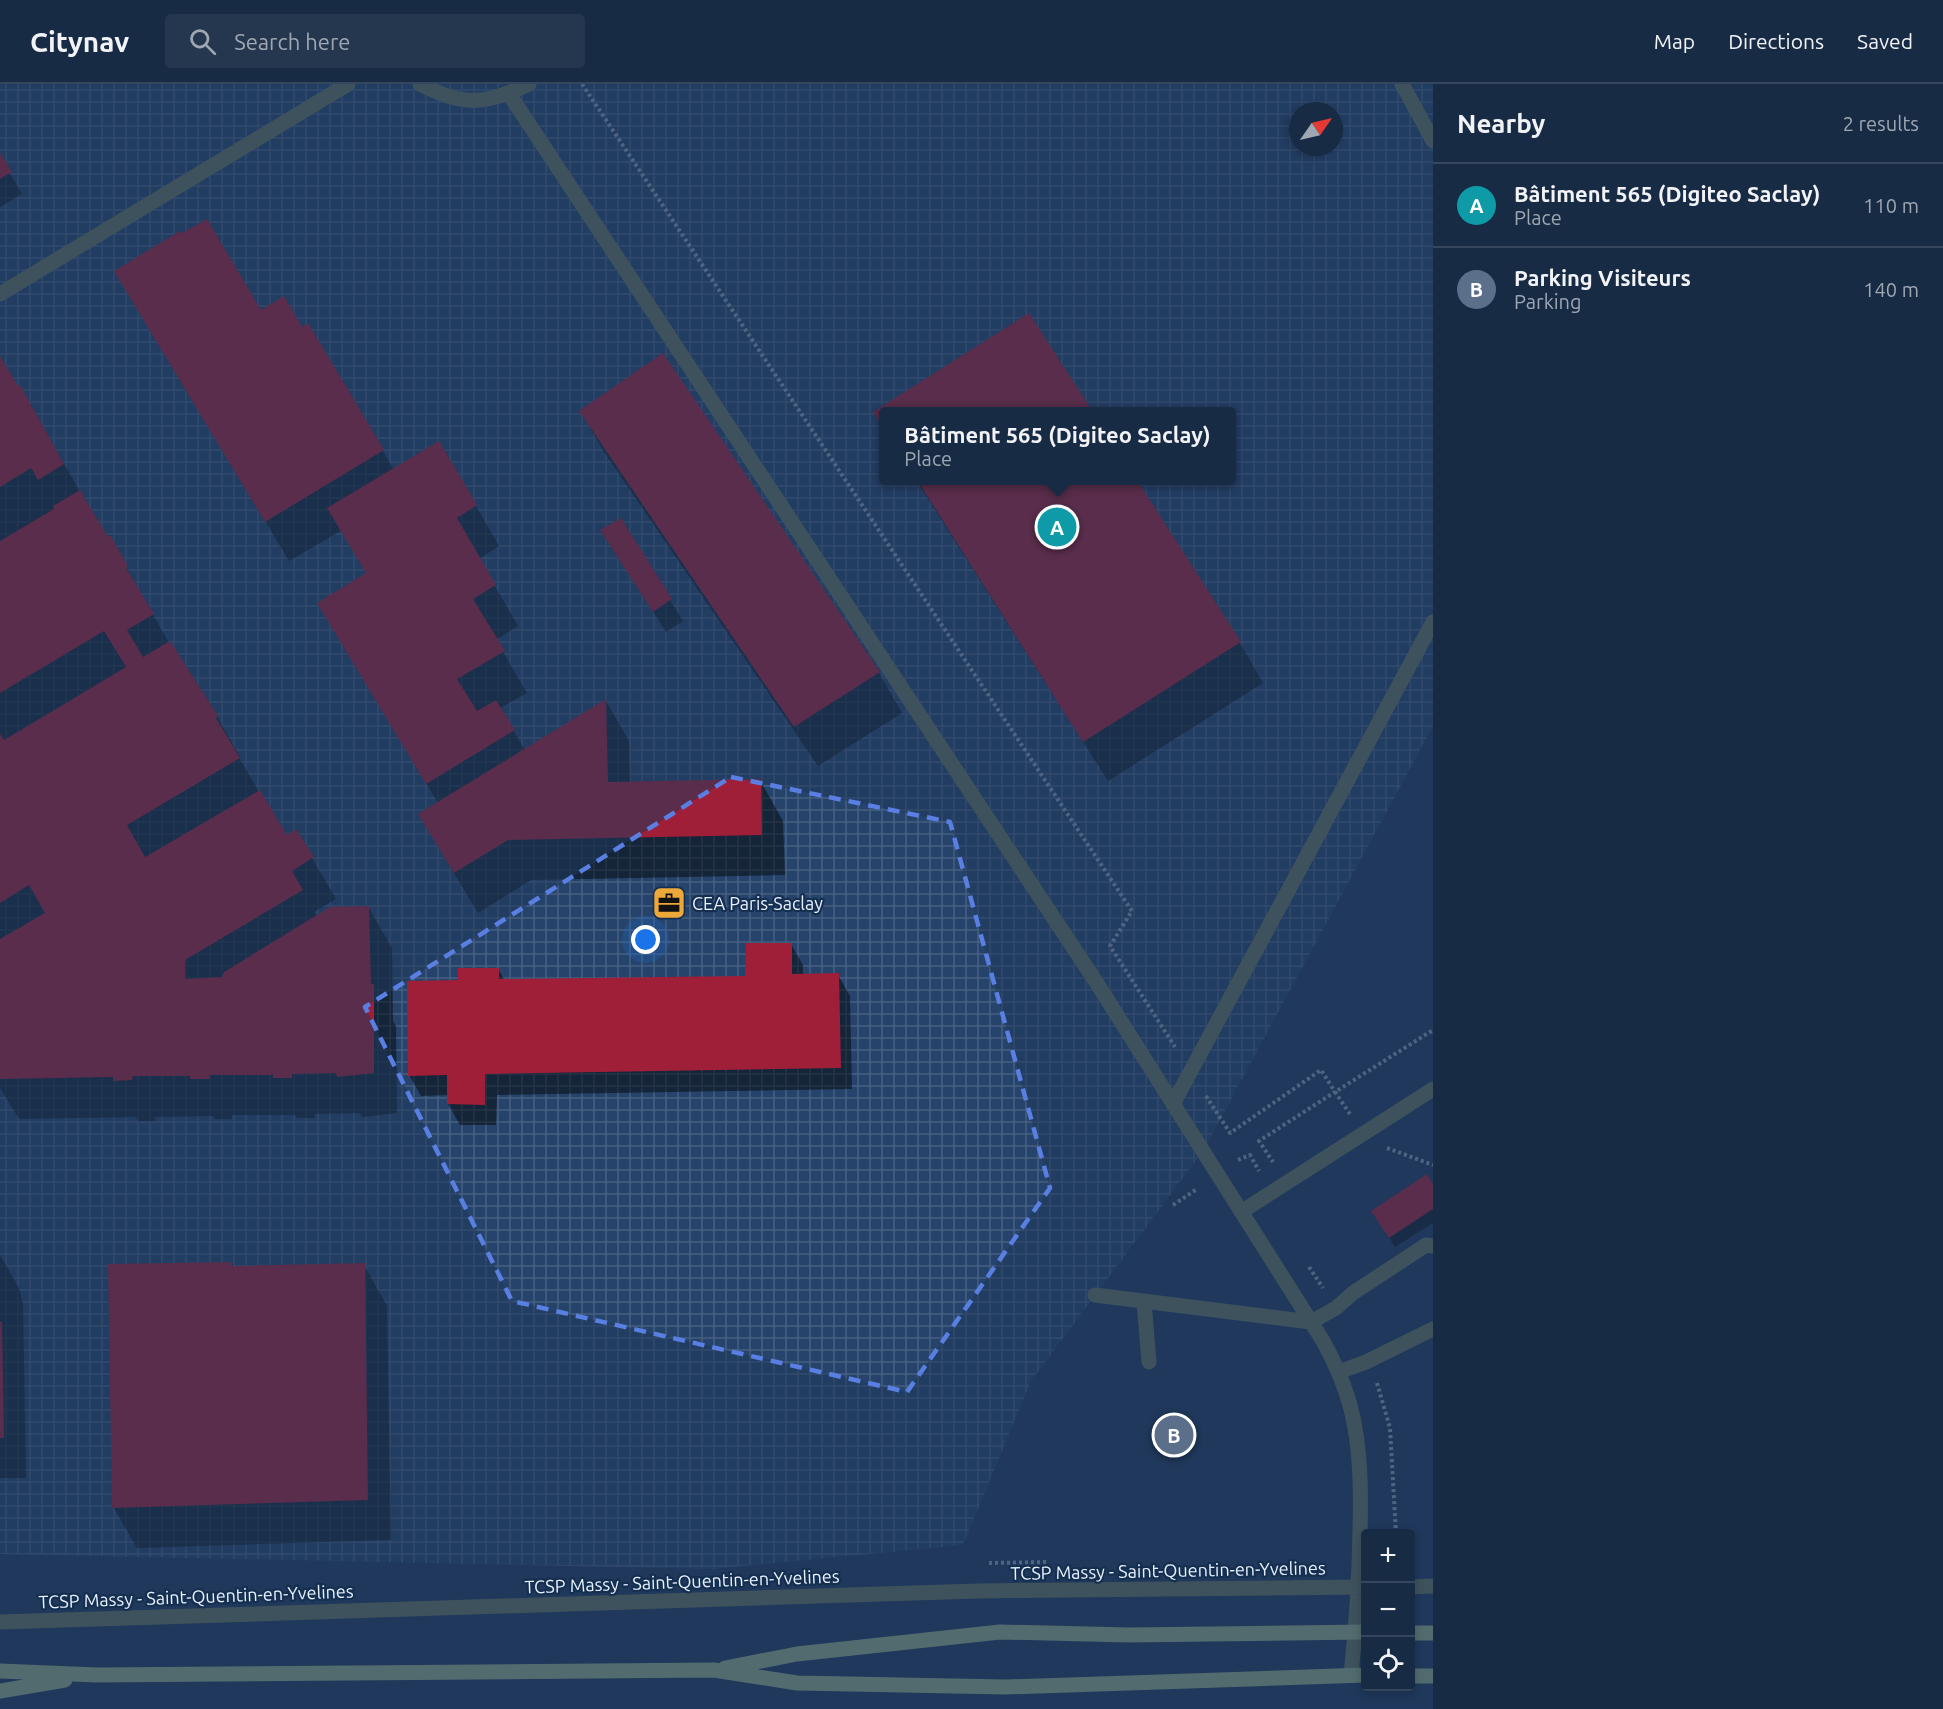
<!DOCTYPE html>
<html lang="en">
<head>
<meta charset="utf-8">
<style>
  body { margin:0; font-family:Ubuntu,sans-serif; background:#24374f; color:#f1f3f6 }
  .controls { position:absolute; right:18px; bottom:18px; display:grid; overflow:hidden; border-radius:6px; box-shadow:0 3px 9px #0003 }
  .controls button { width:54px; height:54px; display:grid; place-items:center; padding:0; border:0; border-bottom:2px solid #36475d; background:#172b44; color:#f1f3f6; font:30px sans-serif }
  .compass { position:absolute; left:1289px; top:18px; width:54px; height:54px; border-radius:50%; background:#172b44; box-shadow:0 3px 9px #0003; rotate:56deg }
  .you { position:absolute; left:646px; top:856px; width:21px; height:21px; margin:-15px; border:4px solid #fff; border-radius:50%; background:#1a73e8; box-shadow:0 0 0 9px #1a73e833 }
  .badge { display:grid; place-items:center; width:39px; height:39px; border-radius:50%; background:#eca93a; color:#fff; font-size:20px; font-weight:700 }
  .pin { position:absolute; translate:-50% -50%; border:3px solid #fff; box-shadow:0 2px 6px #0006 }
  .popup { position:absolute; left:879px; top:323px; width:357px; height:78px; box-sizing:border-box; display:grid; place-content:center; border-radius:6px; background:#172b44; filter:drop-shadow(0 2px 4px #0005); font-size:20px; white-space:nowrap; color:#9ea7b2 }
  .popup b { font-size:22px; color:#f1f3f6 }
  .popup::after { content:''; position:absolute; left:50%; top:100%; margin-left:-12px; border:12px solid transparent; border-top-color:#172b44 }
  .list { margin:0; padding:0; list-style:none }
  h2 { display:flex; justify-content:space-between; align-items:center; height:78px; margin:0; padding:0 24px; font-size:26px }
  h2 small { font-size:20px; font-weight:400; color:#9ea7b2 }
  .list li { display:grid; grid-template-columns:39px 1fr auto; gap:18px; align-items:center; box-sizing:border-box; height:84px; padding:0 24px; border-top:2px solid #36475d }
  .list b { display:block; font-size:22px; white-space:nowrap }
  .list p { margin:0; font-size:20px; white-space:nowrap; color:#9ea7b2 }
  .list em { font-size:20px; font-style:normal; color:#9ea7b2 }
  .icon { flex:none; width:33px; height:33px; fill:none; stroke:currentColor; stroke-width:2; stroke-linecap:round; stroke-linejoin:round }
  .map { position:relative; flex:none; width:1433px; height:1625px; overflow:hidden }
  header { display:flex; align-items:center; gap:36px; box-sizing:border-box; height:84px; padding:0 30px; background:#172b44; border-bottom:2px solid #36475d }
  header strong { font-size:28px }
  nav { display:flex; gap:33px; margin-inline-start:auto; font-size:21px }
  .search { width:420px; height:54px; background:#24374f; display:flex; align-items:center; gap:15px; box-sizing:border-box; padding:0 21px; border-radius:6px; color:#9ea7b2; font-size:22px }
  main { display:flex }
  aside { flex:1; background:#172b44 }
  .map>svg:first-child { display:block }
</style>
</head>
<body>
<header>
<strong>Citynav</strong>
<div class="search"><svg class="icon" aria-label="search" viewBox="0 0 24 24"><circle cx="10" cy="10" r="6"/><path d="M15 15l6 6"/></svg>Search here</div>
<nav><a>Map</a><a>Directions</a><a>Saved</a></nav>
</header>
<main>
<div class="map">
<svg width="1433" height="1625" viewBox="0 0 1433 1625">
  <defs>
    <pattern id="industrial-grid" width="8" height="8" patternUnits="userSpaceOnUse" patternTransform="scale(1.5)"><rect width="8" height="8" fill="#26446b"/><path d="M0 4h8M4 0v8" fill="none" stroke="#465f81"/></pattern>
  </defs>
  <rect width="100%" height="100%" fill="#1f395b"/>
  <path fill="url(#industrial-grid)" fill-rule="evenodd" d="M0,0H1433V642L1203,1067L1031,1297L963,1461L713,1485L0,1470ZM1298,27H1334V63H1298ZM883,328H1231V396H883Z"/>
  <path fill="#0007" d="M0,72L22,110L0,123Z
    M139,227L261,228L301,245L308,241L394,386L476,422L499,462L479,475L518,542L496,556L527,609L500,624L525,666L606,617L629,657L630,699L760,696L783,737L785,791L531,796L478,829L443,771L438,719L342,559L368,490L342,446L289,477Z
    M663,271L879,589L902,629L818,682L604,368L581,328Z
    M0,275L43,343L107,455L109,453L169,559L217,633L240,673L239,674L286,753L296,747L336,815L314,828L317,833L369,824L392,864L393,937L396,942L397,1029L362,1033L360,1029L315,1030V1034H297L295,1031H232V1035H215L213,1032L155,1033V1037H138L136,1033L19,1035L0,1004Z
    M916,396H1135L1240,559L1263,599L1108,697Z
    M621,436L683,537L666,548L602,447Z
    M791,860L803,881V892L838,891L850,912L852,1005L497,1011L496,1041H460L448,1020L449,1011L421,1012L409,991L459,897L498,885L505,897L746,893Z
    M1433,1102V1139L1395,1163L1379,1137Z
    M0,1171L19,1204L23,1220L26,1394H0Z
    M231,1179L234,1183L364,1181L387,1222L391,1456L137,1464L114,1424Z"/>
  <path fill="#9f1f39" d="M0,69L12,88L0,95Z
    M207,135L261,226L284,212L302,243L308,239L384,366L265,438L114,187L180,147L182,149Z
    M1029,229L1093,328H883V343L873,328Z
    M663,269L880,588L794,643L579,327Z
    M0,272L18,302L20,301L64,380L38,396L31,384L0,403Z
    M439,357L477,421L457,434L496,501L473,515L505,567L457,595L477,627L496,616L515,646L426,700L317,519L366,489L327,424Z
    M917,396H1137L1241,558L1083,658Z
    M80,406L108,453L110,451L128,482L126,484L154,530L127,546L143,573L170,557L218,632L216,634L240,674L127,741L145,773L260,706L287,751L296,745L314,773L292,787L303,806L185,876V895L222,893L224,888L330,823L369,822L371,900H374V989L337,993L336,989L292,990V994H273V991H210V995H190V992H133L132,996L113,997V993L0,995V855L45,829L29,801L0,819V650L4,656L126,583L104,547L0,609V457L54,425L53,422Z
    M621,434L672,515L653,528L600,446Z
    M606,615L608,698L761,695L762,751L508,756L454,789L418,730Z
    M746,859H792V890L839,889L841,984L485,990V1021L447,1020V991L408,992L407,897L458,896V884H499V895L745,892Z
    M1427,1090L1433,1100V1125L1389,1154L1371,1127Z
    M232,1178V1182L365,1179L368,1416L112,1424L108,1180Z
    M0,1238H2L4,1354H0Z"/>
  <g fill="none" stroke-linecap="round" stroke-linejoin="round">
    <path stroke="#8799b0" stroke-width="4" stroke-dasharray="3 3" stroke-linecap="butt" d="M582,0L1132,827L1110,862L1175,963
      M1206,1012L1230,1049L1321,986L1335,1008L1259,1057L1273,1078
      M1350,1030L1335,1008L1433,946
      M1387,1064L1433,1081
      M1238,1076L1250,1071L1259,1087
      M1173,1121L1197,1105
      M1309,1183L1323,1204
      M1377,1299L1390,1344L1396,1450
      M989,1479L1048,1478"/>
    <path stroke="#657160" stroke-width="15" d="M420,0C463,23 486,21 529,0
      M1402,0L1433,57
      M509,10L1098,901L1323,1257C1335,1279 1345,1301 1351,1325C1361,1365 1361,1407 1360,1449C1359,1496 1356,1544 1351,1591
      M0,210L348,0
      M1173,1020L1433,538
      M1241,1128L1433,1005
      M1095,1211L1311,1238L1336,1224L1353,1209L1426,1161L1433,1162
      M1144,1217L1149,1278
      M1339,1288L1366,1278L1433,1245
      M1410,1503L1433,1502
      M0,1538L978,1507L1366,1503"/>
    <path stroke="#90a985" stroke-width="15" d="M1410,1549H1433
      M725,1584L797,1570L1000,1548L1129,1551L1366,1548
      M0,1587L97,1591L714,1586L797,1599L1006,1603L1366,1591
      M1410,1592H1433
      M0,1607L65,1596"/>
  </g>
  <path d="M0 0H1433V1625H0ZM731,693L950,738L1050,1104L907,1308L512,1217L365,923Z" fill="#1f395b" fill-opacity=".55" fill-rule="evenodd"/>
  <path fill="none" stroke="#5a7fe3" stroke-width="4.5" stroke-dasharray="12 8" stroke-linejoin="round" d="M731,693L950,738L1050,1104L907,1308L512,1217L365,923Z"/>
  <defs>
    <symbol id="office-square" viewBox="-11 -11 22 22"><rect x="-9" y="-9" width="18" height="18" rx="4" fill="#eca93a" stroke="#152f50"/><path d="M-6-3h4V-5.5h4V-3h4V5H-6ZM-1-4.5V-3h2v-1.5ZM-6 0V1H6V0Z" fill="#111"/></symbol>
  </defs>
  <g fill-rule="evenodd">
    <use href="#office-square" x="650" y="800" width="38" height="38"/>
  </g>
  <g text-anchor="middle" dominant-baseline="central" stroke-width="4.5" stroke-linejoin="round" paint-order="stroke">
    <g font-size="18" fill="#e7f1fe" stroke="#152f50" text-anchor="start">
      <text x="692" y="819">CEA Paris-Saclay</text>
    </g>
    <g font-size="18" fill="#e7f1fe" stroke="#152f50">
      <text transform="translate(1168 1486) rotate(-1)">TCSP Massy - Saint-Quentin-en-Yvelines</text>
      <text transform="translate(682 1497) rotate(-2)">TCSP Massy - Saint-Quentin-en-Yvelines</text>
      <text transform="translate(196 1512) rotate(-2)">TCSP Massy - Saint-Quentin-en-Yvelines</text>
    </g>
  </g>
</svg>
<div class="controls">
<button>+</button>
<button>−</button>
<button><svg class="icon" aria-label="locate" viewBox="0 0 24 24"><circle cx="12" cy="12" r="6"/><path d="M12 2v4M12 18v4M2 12h4M18 12h4"/></svg></button>
</div>
<svg class="compass" viewBox="-18 -18 36 36"><path d="M0-13l5 13h-10z" fill="#e53935"/><path d="M0 13l5-13h-10z" fill="#9ea7b2"/></svg>
<div class="you"></div>
<div class="pin badge" style="left:1057px;top:443px;background:#0f9aa8">A</div>
<div class="popup"><b>Bâtiment 565 (Digiteo Saclay)</b>Place</div>
<div class="pin badge" style="left:1174px;top:1351px;background:#5c6f8a">B</div>
</div>
<aside>
<h2>Nearby<small>2 results</small></h2>
<ul class="list">
<li><span class="badge" style="background:#0f9aa8">A</span><div><b>Bâtiment 565 (Digiteo Saclay)</b><p>Place</p></div><em>110 m</em></li>
<li><span class="badge" style="background:#5c6f8a">B</span><div><b>Parking Visiteurs</b><p>Parking</p></div><em>140 m</em></li>
</ul>
</aside>
</main>
</body>
</html>
